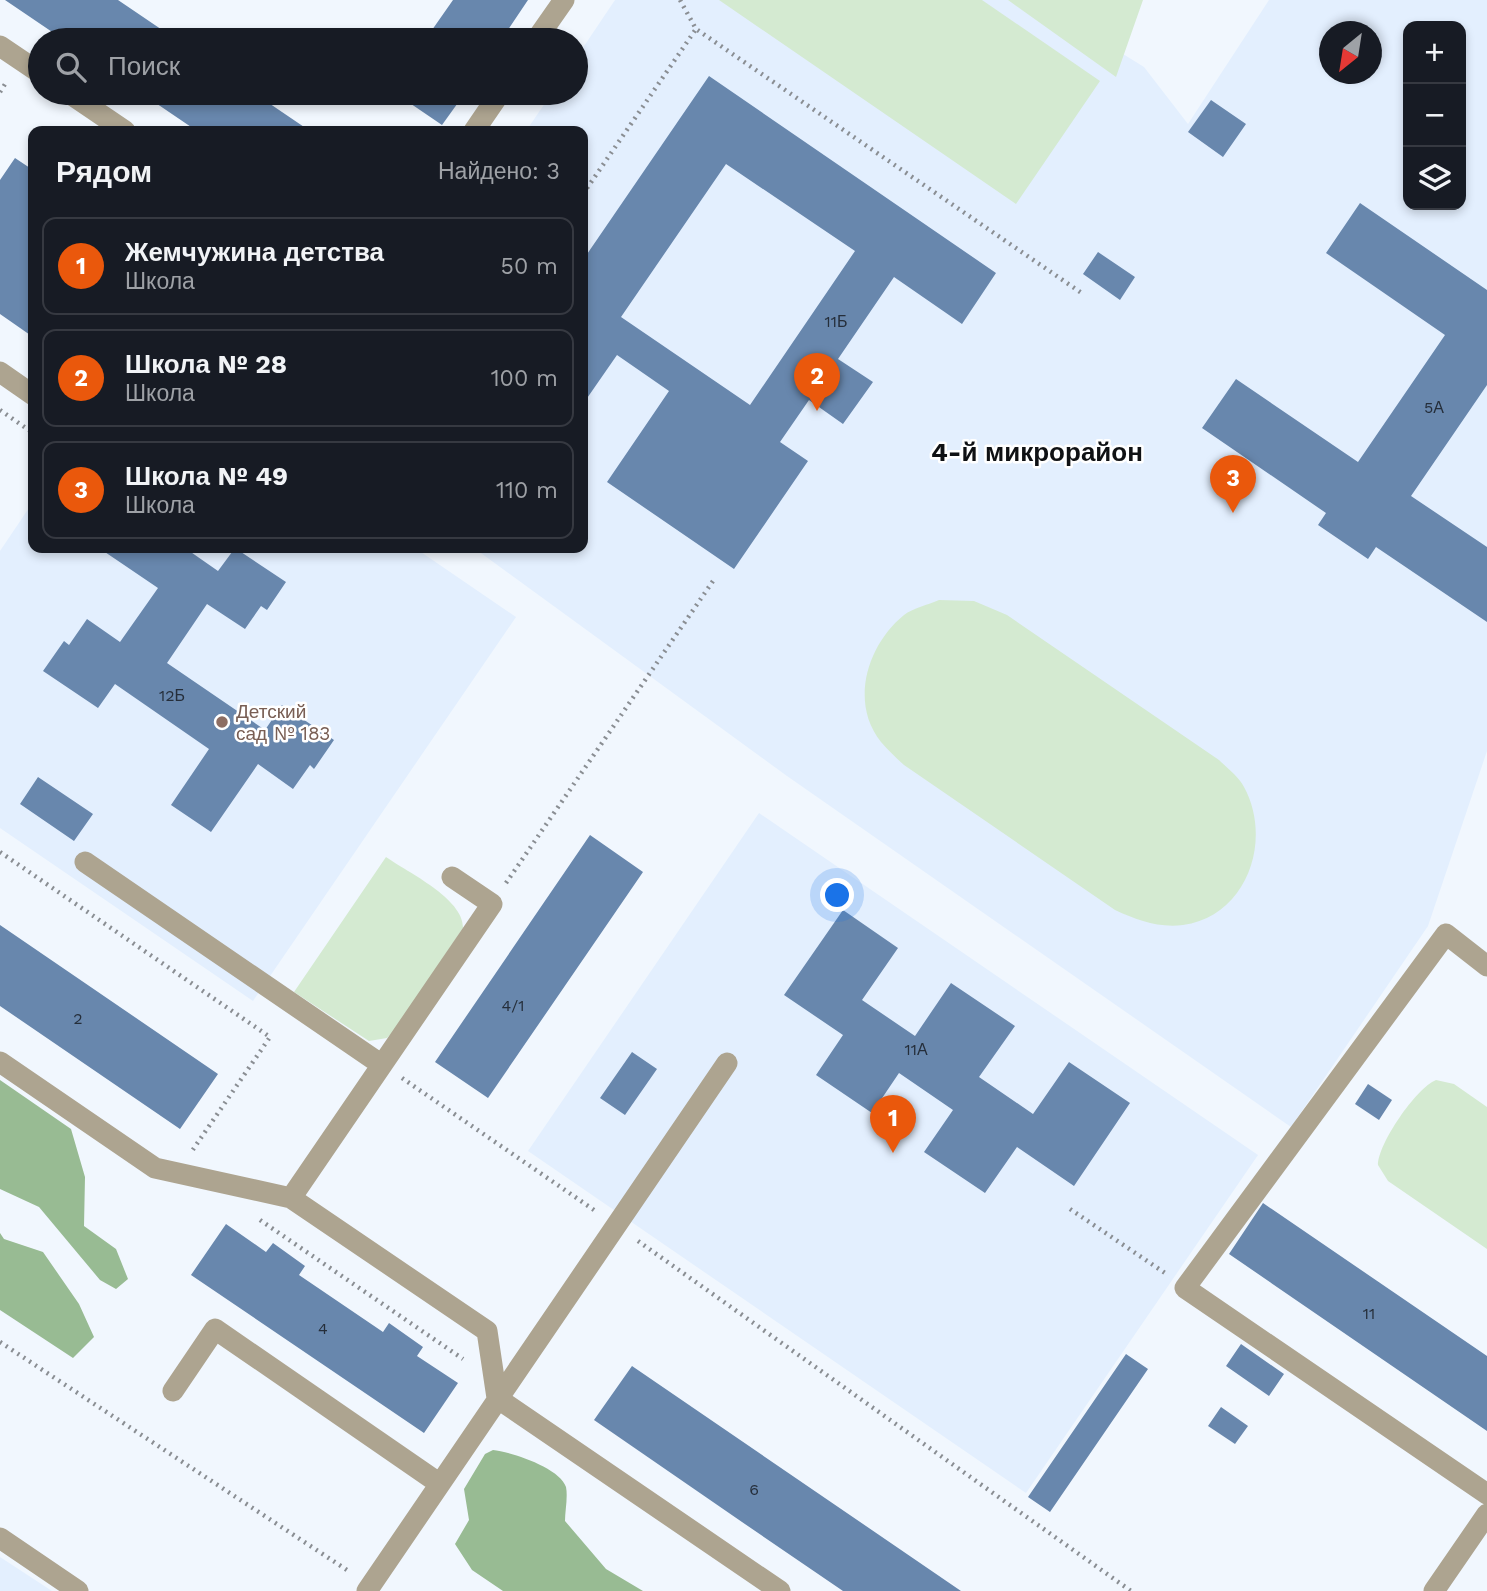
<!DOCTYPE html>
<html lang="ru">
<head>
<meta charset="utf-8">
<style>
  body { margin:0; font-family:"Work Sans",sans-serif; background:#20242c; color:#f1f3f6 }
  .controls { position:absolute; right:21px; top:21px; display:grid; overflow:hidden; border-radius:14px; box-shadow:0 4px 10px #0003 }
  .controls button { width:63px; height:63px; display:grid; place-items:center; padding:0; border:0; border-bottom:2px solid #363941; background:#171b24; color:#f1f3f6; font:35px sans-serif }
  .compass { position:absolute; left:1319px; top:21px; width:63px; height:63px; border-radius:50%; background:#171b24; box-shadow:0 4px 10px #0003; rotate:210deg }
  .you { position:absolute; left:838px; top:896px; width:24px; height:24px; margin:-18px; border:5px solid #fff; border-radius:50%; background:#1a73e8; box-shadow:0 0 0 10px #1a73e833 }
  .badge { display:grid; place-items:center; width:46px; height:46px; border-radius:50%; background:#ea580c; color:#fff; font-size:23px; font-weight:700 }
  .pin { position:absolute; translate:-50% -58px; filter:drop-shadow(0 2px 4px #0008) }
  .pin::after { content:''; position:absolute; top:37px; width:24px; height:21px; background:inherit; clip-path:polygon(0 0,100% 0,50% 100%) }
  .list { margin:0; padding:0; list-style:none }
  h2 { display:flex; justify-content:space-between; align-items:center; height:91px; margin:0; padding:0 28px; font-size:30px }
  h2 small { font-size:23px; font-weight:400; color:#9ea1a6 }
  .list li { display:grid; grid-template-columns:46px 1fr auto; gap:21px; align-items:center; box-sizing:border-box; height:98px; margin:0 14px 14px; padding:0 14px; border:2px solid #363941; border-radius:14px }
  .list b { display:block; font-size:26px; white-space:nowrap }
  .list p { margin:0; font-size:23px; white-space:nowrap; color:#9ea1a6 }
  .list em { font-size:23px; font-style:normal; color:#9ea1a6 }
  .icon { flex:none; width:38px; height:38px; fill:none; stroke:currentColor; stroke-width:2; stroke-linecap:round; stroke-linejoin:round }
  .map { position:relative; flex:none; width:1487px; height:1591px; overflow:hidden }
  .search { position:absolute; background:#171b24; box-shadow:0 4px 10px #0003; left:28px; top:28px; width:560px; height:77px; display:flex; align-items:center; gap:18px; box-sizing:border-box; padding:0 24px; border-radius:38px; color:#9ea1a6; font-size:26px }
  .panel { position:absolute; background:#171b24; box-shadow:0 4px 10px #0003; left:28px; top:126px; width:560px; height:427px; border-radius:14px }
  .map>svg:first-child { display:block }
</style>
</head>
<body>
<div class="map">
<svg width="1487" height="1591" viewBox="0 0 1487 1591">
  <rect width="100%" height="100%" fill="#f1f7fe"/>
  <path fill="#e3effe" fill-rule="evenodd" d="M615,0H1036L1144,67L1188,124L1269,0H1487V751L1428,926L1291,1127L787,776L474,548H583V131H526L552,93H576V58ZM1408,26H1461V205H1408ZM1330,32H1372V74H1330Z
    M33,502V548H415L516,617L253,1001L0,828V551Z
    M759,813L1258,1155L1026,1493L528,1151Z
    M0,1557L52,1591H0Z"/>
  <path fill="#d4ead1" d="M719,0H982L1100,81L1016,204Z
    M1008,0H1143L1116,77Z
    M939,600L974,601L1007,615L1219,760C1227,768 1239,777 1244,787C1273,840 1247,916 1183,925C1158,928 1137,920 1115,910L904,765C896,758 888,750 881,742C849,702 868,644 904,615C913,608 928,605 939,600Z
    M386,857C409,873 464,899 463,928L394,1031L387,1038L369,1041L294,992Z
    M1436,1080L1454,1084L1487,1107V1249L1388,1181L1378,1165C1378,1144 1416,1088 1436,1080Z"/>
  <path fill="#98bb93" d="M0,1080L71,1129L85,1177L84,1226L116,1249L128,1279L116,1289L100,1280L39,1207L0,1189Z
    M0,1233L4,1239L43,1252L79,1304L94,1337L73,1358L0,1310Z
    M493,1450C511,1452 560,1468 566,1487C568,1497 565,1511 565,1521L606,1569L643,1591H503L472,1570L455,1544L469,1520L464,1489L485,1454Z"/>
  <path fill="#6887ad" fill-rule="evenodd" d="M5,0H118L177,40H64Z
    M453,0H528L501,40H425Z
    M709,76L996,273L962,324L894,277L838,359L873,382L843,424L809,400L780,442L808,461L734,569L607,482L669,391L617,355L583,404V260ZM726,164L855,251L750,405L621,317Z
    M141,93H254L310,131H197Z
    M395,93H465L442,125Z
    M1211,100L1246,124L1223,157L1188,132Z
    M15,158L33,170V337L0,314V180Z
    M1360,203L1487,290V385L1411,496L1487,547V622L1376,547L1368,559L1318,525L1326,513L1202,428L1236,379L1358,462L1445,335L1326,253Z
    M1098,252L1135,277L1120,300L1083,274Z
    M99,548H185L218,571L235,548L286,582L267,610L261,606L245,629L207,604L167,663L265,730L282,705L334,740L314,769L310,765L293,789L258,764L211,832L171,805L209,749L115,684L98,708L43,671L64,641L69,645L87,619L120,642L158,588Z
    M38,777L93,814L74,841L20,804Z
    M590,835L643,872L488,1098L435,1062Z
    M843,910L898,948L862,1000L915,1036L951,983L1015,1026L979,1077L1033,1114L1069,1062L1130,1103L1074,1186L1017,1147L985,1193L924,1152L953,1110L899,1073L872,1113L816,1075L843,1035L784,995Z
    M0,925L218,1074L180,1129L0,1006Z
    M632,1052L657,1069L625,1115L600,1098Z
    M1368,1084L1392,1100L1379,1120L1355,1104Z
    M1263,1203L1487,1356V1431L1229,1254Z
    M226,1224L266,1252L273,1243L305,1266L299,1275L383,1332L389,1323L423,1347L417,1356L458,1383L424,1433L191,1275Z
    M1241,1344L1284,1374L1269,1396L1226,1366Z
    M1126,1354L1148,1369L1050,1512L1028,1497Z
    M632,1366L961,1591H843L742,1522L594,1420Z
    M1221,1407L1248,1426L1235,1444L1208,1426Z"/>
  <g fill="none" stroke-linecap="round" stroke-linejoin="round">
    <path stroke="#8a8e93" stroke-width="4.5" stroke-dasharray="2 5" stroke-linecap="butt" d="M680,0L696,29L1083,294
      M0,92L7,81
      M583,194L696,29
      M0,410L33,433
      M0,852L270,1037L192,1151
      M506,883L713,581
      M402,1078L594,1210
      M1070,1209L1165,1273
      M260,1220L463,1359
      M638,1241L1131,1591
      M0,1342L350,1572"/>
    <path stroke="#ada490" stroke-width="21" d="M536,40L564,0
      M0,46L40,73
      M69,93L125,131
      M474,131L500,93
      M0,372L33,395
      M85,862L382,1065
      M1487,966L1446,934L1185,1288L1487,1494
      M0,1062L155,1168L291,1198L487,1331L497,1398L780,1591
      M291,1198L492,904L452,877
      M173,1391L215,1329L440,1484
      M0,1538L78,1591
      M367,1591L727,1063
      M1434,1591L1487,1514"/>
  </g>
  <circle fill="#8d6e63" stroke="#fff" stroke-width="2.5" cx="222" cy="722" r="7"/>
  <g text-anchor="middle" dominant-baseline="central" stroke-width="5" stroke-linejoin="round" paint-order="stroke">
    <g font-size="16" fill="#252e3a">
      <text x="836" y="321">11Б</text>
      <text x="1434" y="407">5А</text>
      <text x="172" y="695">12Б</text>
      <text x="513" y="1005">4/1</text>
      <text x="78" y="1018">2</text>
      <text x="916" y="1049">11А</text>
      <text x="1369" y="1313">11</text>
      <text x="323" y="1328">4</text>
      <text x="754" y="1489">6</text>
    </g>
    <g font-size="19" fill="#785e54" stroke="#fff" text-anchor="start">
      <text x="236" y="711">Детский<tspan x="236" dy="22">сад № 183</tspan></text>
    </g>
    <g font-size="26" font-weight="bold" fill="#0f1114" stroke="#fff">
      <text x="1037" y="452">4-й микрорайон</text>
    </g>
  </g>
</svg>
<div class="controls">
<button>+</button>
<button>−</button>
<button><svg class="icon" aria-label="layers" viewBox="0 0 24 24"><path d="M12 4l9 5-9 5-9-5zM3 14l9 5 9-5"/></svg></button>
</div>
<svg class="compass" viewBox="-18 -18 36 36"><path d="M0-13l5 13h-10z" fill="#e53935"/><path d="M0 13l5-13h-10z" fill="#9ea1a6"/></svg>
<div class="you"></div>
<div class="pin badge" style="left:893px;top:1153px">1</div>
<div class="pin badge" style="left:817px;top:411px">2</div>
<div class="pin badge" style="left:1233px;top:513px">3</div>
<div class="search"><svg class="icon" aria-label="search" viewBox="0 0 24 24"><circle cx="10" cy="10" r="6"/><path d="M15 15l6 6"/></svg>Поиск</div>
<section class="panel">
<h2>Рядом<small>Найдено: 3</small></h2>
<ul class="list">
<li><span class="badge">1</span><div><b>Жемчужина детства</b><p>Школа</p></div><em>50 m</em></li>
<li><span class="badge">2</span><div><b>Школа № 28</b><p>Школа</p></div><em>100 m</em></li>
<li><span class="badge">3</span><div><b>Школа № 49</b><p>Школа</p></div><em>110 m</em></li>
</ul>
</section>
</div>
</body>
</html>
